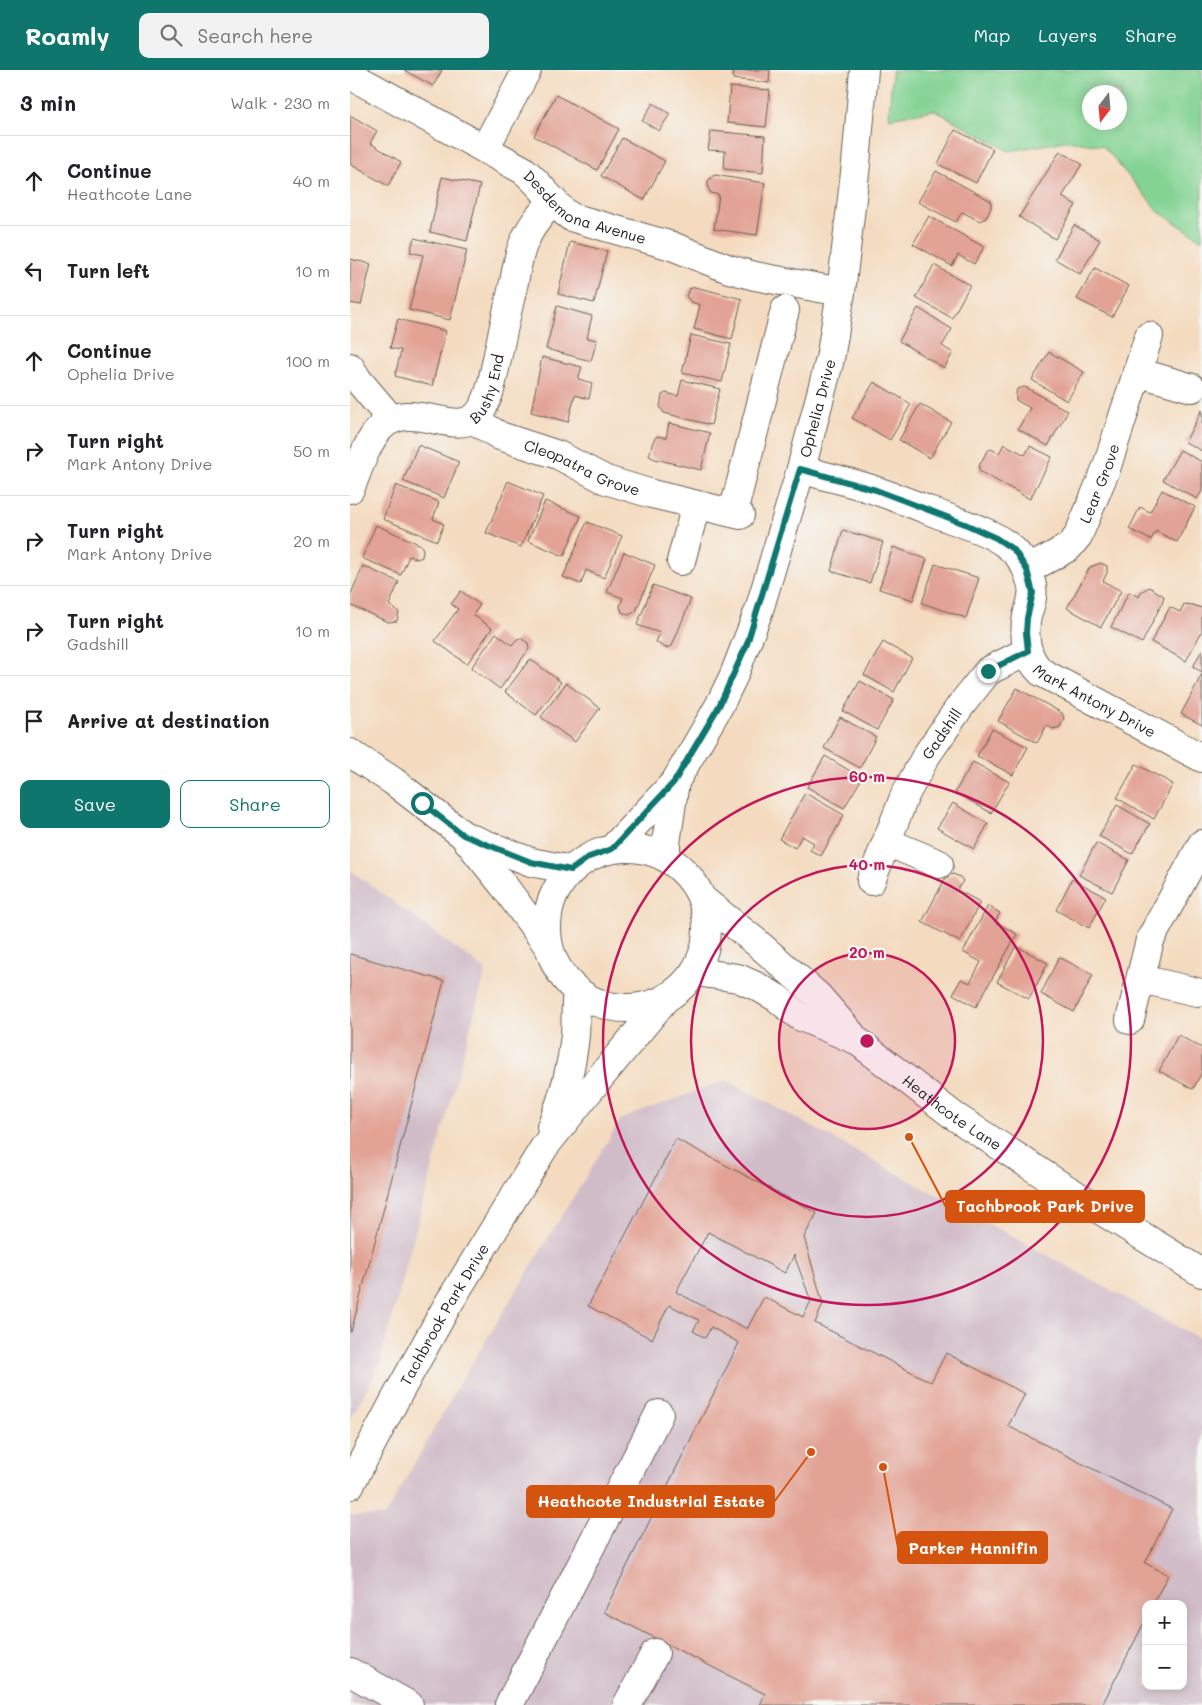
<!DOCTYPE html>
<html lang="en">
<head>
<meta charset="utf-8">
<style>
  body { margin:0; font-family:Mali,sans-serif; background:#f2f2f2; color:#202124 }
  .controls { position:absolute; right:15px; bottom:15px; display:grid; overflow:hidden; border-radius:10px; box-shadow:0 2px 12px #0003 }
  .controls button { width:45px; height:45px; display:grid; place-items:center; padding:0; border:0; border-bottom:1px solid #e0e0e0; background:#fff; color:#202124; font:25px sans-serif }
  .compass { position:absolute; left:732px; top:15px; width:45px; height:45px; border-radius:50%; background:#fff; box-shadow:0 2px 12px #0003; rotate:196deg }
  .stop { position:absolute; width:15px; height:15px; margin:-11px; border:4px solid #0f766e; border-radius:50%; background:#fff }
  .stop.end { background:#0f766e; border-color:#fff; box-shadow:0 1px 5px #0008 }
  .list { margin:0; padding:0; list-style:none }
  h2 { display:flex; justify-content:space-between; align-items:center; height:65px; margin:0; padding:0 20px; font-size:21px }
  h2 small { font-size:16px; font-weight:400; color:#757577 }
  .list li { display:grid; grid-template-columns:32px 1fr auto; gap:15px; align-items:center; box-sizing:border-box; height:90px; padding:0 20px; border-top:1px solid #e0e0e0 }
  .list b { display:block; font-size:19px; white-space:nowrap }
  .list p { margin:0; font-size:16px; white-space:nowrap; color:#757577 }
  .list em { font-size:16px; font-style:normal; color:#757577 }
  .actions { display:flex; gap:10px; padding:15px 20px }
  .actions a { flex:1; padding:11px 0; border:1px solid #0f766e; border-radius:10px; text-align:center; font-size:18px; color:#0f766e }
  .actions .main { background:#0f766e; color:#fff }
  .icon { flex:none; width:28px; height:28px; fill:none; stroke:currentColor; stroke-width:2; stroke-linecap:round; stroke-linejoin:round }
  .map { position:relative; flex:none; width:852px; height:1635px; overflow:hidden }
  header { display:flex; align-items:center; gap:30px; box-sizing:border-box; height:70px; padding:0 25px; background:#0f766e; color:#fff }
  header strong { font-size:24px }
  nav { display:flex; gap:28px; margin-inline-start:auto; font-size:18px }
  .search { width:350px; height:45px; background:#f2f2f2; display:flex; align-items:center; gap:12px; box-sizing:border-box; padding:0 18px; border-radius:10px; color:#757577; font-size:19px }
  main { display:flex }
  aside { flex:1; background:#fff }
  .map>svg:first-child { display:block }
</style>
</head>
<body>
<header>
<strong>Roamly</strong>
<div class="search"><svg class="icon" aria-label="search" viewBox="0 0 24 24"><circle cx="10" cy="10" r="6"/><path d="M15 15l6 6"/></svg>Search here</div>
<nav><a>Map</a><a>Layers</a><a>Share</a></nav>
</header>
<main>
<aside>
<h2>3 min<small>Walk · 230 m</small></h2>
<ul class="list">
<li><svg class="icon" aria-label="ahead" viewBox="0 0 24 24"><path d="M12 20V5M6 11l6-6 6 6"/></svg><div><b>Continue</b><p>Heathcote Lane</p></div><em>40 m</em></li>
<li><svg class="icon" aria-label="left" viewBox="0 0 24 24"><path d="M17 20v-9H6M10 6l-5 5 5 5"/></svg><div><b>Turn left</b></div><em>10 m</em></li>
<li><svg class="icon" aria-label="ahead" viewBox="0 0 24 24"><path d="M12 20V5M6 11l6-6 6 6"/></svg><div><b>Continue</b><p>Ophelia Drive</p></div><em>100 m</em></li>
<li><svg class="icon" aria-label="right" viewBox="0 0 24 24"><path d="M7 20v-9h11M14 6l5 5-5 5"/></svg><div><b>Turn right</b><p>Mark Antony Drive</p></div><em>50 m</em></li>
<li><svg class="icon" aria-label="right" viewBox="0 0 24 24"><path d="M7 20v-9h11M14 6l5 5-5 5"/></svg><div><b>Turn right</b><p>Mark Antony Drive</p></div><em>20 m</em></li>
<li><svg class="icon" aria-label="right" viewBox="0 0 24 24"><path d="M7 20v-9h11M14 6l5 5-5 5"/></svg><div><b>Turn right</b><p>Gadshill</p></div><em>10 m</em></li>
<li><svg class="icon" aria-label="arrive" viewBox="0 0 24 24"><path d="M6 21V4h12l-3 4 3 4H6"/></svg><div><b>Arrive at destination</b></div></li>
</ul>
<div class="actions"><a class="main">Save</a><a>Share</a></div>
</aside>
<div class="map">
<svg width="852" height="1635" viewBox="0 0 852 1635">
  <rect width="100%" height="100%" fill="#f6f6f2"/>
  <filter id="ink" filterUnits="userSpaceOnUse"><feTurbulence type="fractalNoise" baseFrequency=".02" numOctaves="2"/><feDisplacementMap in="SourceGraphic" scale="10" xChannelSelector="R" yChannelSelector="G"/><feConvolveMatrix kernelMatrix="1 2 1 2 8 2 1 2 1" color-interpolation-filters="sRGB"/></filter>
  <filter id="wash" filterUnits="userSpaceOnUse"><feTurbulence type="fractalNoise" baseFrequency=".0096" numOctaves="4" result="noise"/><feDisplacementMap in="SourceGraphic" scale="20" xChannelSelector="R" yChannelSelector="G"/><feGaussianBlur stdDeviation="1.12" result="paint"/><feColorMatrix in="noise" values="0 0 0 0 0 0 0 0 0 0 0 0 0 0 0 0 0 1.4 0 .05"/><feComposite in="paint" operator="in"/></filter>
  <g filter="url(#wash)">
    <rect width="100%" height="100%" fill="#f4dbbf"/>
    <path fill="#d1bdc9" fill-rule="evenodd" d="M0,800L136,900L29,1296L0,1350Z
      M376,1010L852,1270V1635H0V1445L35,1446L107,1318L271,1049ZM796,1534H833V1616H796Z"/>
    <path fill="#83d393" stroke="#507858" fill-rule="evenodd" d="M542,0H852V170L809,142L753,76L716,71L659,81L584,40L539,48ZM740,22H770V52H740Z"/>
    <g id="blocks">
      <path fill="#e2a294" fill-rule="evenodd" d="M54,0H92L83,16Z
        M384,0H420L419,13L383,9Z
        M380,17L420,20L416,57L377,53Z
        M206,25L269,59L247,100L184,66Z
        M303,33L320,44L309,61L292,51Z
        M0,45L27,61L20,73L51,92L38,116L0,94Z
        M605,60L643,79L626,113L588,94Z
        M361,61L415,66L413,103L374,99L375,81L358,80Z
        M272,68L315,91L294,130L251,106Z
        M710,81L732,94L712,127L726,135L705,169L669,147Z
        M586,101L641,131V138L636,148L630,151L612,142L606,152L568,132Z
        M364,105L415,113L407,165L364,159L369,125L361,123L358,118V111Z
        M92,107L130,115L117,171L80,162Z
        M579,146L634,177L624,194L608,185L602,196L563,174Z
        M724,155L750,170L730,204L705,189Z
        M64,168L117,180L100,250L59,240L73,185L60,182Z
        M220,172L257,181L244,233L208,224Z
        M0,189L21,194L11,235L0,233Z
        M584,195L620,215L602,248L566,228Z
        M745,198L779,216L762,247L727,229Z
        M345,217L392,229L382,269L344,259L350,235L341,232L336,226L339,219Z
        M207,236L242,246L237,268L247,270L241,291L196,279Z
        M568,238L602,259L592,276L603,283L594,298L549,271Z
        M48,249L96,261L82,316L45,306L51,280L40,278Z
        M341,265L381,274L372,312L332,303Z
        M699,282L734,302L717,331L682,310Z
        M192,287L232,297L228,309L242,313L239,329L225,325L218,352L181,342Z
        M332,310L370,319L361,355L314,343L310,337L312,325L316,323L328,326Z
        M524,312L561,334L540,370L502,348Z
        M675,317L718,341L698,376L668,359L680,338L666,330V324L667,319Z
        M570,334L601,352L580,388L549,370Z
        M852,340V381L835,372Z
        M319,353L360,363L351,400L305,389L299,386L303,371L307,366L316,368Z
        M654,374L675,385L680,376L702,387L680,429L629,401V396L637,381L641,379L649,383Z
        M68,375L109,392L94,428L53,411Z
        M830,380L852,392V421L847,429L813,410Z
        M158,411L193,426L171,477L136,463Z
        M46,415L89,432L83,449L94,454L87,471L33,449Z
        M812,420L845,437L827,472L806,461L801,470L779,459L790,437L800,442Z
        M195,431L231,446L214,486L178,471Z
        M237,452L272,466L254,508L236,500L231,514L213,507Z
        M26,455L71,475L73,480L72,487L67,489L59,486L51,505L12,488Z
        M493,460L533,472L520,513L481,501Z
        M543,477L577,489L563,530L529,519Z
        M274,482L305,495L286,541L279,545L272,542L270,536L273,528L257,522Z
        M751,493L757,496V503L753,511L771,521L751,557L717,538L740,497Z
        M585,494L629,508L616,548L572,533Z
        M13,496L49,512L39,535L49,542L47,551L38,552L0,535V526Z
        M303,515L341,529L322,576L315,578L306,572L310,563L287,555Z
        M799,517L814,526L812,533L792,573L761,557L779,522L789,527L791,522Z
        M111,521L130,535L123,545L142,558L117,594L85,571L108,539L101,534Z
        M834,534L842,535L852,538V561L836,591L801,572L820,537L830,542Z
        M146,563L162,575L167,569L171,568L178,573L179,579L150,619L121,598Z
        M533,572L562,588L544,622L514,605Z
        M852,580V602L843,597Z
        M180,589L211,612L186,645L155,622Z
        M852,604V655L831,644Z
        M510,611L544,630L527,660L493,641Z
        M216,613L250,638L225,672L191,647Z
        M667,618L712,643L714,648L710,657L703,659L697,655L687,673L648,651Z
        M490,647L526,667L510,698L474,678Z
        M642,659L678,677L663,705L627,686Z
        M475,686L512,708L494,738L457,717Z
        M623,692L659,712L641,743L605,722Z
        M786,694L823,714L804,749L767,728Z
        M455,723L494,745L471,786L460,780L464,773L452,766L445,778L429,769Z
        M603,733L638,754L624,779L587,758Z
        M767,735L800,754L782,784L749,766Z
        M746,773L779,790L762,822L729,805Z
        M603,804L610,807L613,811L607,820L630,832L610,872L572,852L595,809Z
        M722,809L756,827L739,858L706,840Z
        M638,836L650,843L645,852L667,864L626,937L603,924L611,909L620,913L631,892L613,882Z
        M666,876L698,893L679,929L647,912Z
        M0,884L94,911L1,1262H0Z
        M709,887L743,905L724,942L691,924Z
        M828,965L852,978V1002L843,1019L809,1001Z
        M326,1069L467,1143L454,1167L473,1234L465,1253L581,1312L596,1283L675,1324L658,1356L822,1439L795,1493L818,1505L803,1534H796V1549L752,1635H410L415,1624L254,1542L389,1273L361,1257L355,1268L343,1261L349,1250L319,1235L302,1269L238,1236ZM358,1162L435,1203L444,1185L461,1231L453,1247L414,1227L397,1259L326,1222Z"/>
    </g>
  </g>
  <g filter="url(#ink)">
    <use href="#blocks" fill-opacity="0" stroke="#685f55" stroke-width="1"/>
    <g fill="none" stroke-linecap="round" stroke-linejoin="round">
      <defs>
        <g id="minor">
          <path id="s1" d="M0,5L173,100C191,114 202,134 221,147L322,176L379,199L405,206L491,222"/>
          <path d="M135,78L177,0"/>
          <path d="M0,297L8,310L41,349"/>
          <path d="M787,302L842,318"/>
          <path id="s2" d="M122,349L150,366L208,385L256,410L302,424L390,445"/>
          <path id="s3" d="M451,399C476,407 502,412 527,421C551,429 575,439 598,448C620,456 646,464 663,480C673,489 679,503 682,516C684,526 680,536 677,546C673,566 676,588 691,602L852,688"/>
          <path id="s4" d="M0,419C8,401 16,373 30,358C61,326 107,371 129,343C140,329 143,307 147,289C152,264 158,238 164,212C167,197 169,181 176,168C182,154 193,142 203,131"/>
          <path d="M383,443L435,240"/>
          <path d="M331,491L346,435"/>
          <path id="s5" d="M677,500L719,477L728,466L756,399L799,266"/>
          <path d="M0,683L43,711L113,765L154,816L198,876"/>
          <path d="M115,766L181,792L221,800"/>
          <path d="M537,772L589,794"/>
          <circle cx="277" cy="858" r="80"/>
          <path id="s6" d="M262,779L325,712L369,636L384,605L409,540L451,399L480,289L491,222L506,94L514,0"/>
          <path d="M316,787V773L325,712"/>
          <path id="s7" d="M521,811L555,725L576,686L611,635L638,601L678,581"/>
          <path d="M352,829L406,872L467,925L502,965"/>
          <path id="s8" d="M345,902L388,908L408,917L427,928L449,946L506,970L604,1046L710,1115L852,1203"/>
          <path d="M791,909L847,922"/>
          <path d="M780,950L800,870L852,774"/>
          <path d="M201,1057C213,1029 222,996 225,965C226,951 225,936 227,922"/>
          <path id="s9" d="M0,1415L47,1326L97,1236L195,1076L239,1021L316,928"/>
          <path d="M0,1602L59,1635"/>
          <path d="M159,1635L309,1344"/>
          <path d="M277,1635L305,1583"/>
        </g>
      </defs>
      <use href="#minor" stroke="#685f55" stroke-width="30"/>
      <use href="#minor" stroke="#fff" stroke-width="28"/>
    </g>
  </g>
  <g fill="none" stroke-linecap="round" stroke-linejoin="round" filter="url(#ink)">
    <path stroke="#0f766e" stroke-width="6" d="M72,733L113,765L181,792L221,800L239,787L262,779L324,712L369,636L397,574L450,399L526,420L615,454L646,468L664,480L677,500L683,523L677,548L676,563L678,581L638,601"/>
  </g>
  <circle cx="517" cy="971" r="88" fill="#c2185b" fill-opacity=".12"/>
  <g fill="none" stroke="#c2185b" stroke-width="2.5">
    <circle cx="517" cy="971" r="88"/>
    <circle cx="517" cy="971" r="176"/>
    <circle cx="517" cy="971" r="264"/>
  </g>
  <g text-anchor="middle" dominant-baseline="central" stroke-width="4.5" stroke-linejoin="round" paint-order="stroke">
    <g font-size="15" fill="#1c1c1c" stroke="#f6f6f2">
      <text stroke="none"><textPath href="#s1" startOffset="272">Desdemona Avenue</textPath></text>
      <text stroke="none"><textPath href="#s4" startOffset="200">Bushy End</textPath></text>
      <text stroke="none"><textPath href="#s6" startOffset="494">Ophelia Drive</textPath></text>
      <text stroke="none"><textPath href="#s2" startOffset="121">Cleopatra Grove</textPath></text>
      <text stroke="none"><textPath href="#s5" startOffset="119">Lear Grove</textPath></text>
      <text stroke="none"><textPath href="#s3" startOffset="421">Mark Antony Drive</textPath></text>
      <text stroke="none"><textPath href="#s7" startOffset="164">Gadshill</textPath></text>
      <text stroke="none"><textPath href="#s8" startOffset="298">Heathcote Lane</textPath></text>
      <text stroke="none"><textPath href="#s9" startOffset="195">Tachbrook Park Drive</textPath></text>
    </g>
  </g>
  <circle cx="517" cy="971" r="8" fill="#c2185b" stroke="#f6f6f2" stroke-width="2.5"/>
  <g font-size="15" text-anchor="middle" font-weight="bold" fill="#c2185b" stroke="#f6f6f2" stroke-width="4.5" stroke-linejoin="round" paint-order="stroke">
    <text x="517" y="712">60 m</text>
    <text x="517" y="800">40 m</text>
    <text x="517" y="888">20 m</text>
  </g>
  <path fill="none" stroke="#d4530e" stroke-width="2" d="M559 1067L596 1137M461 1382L424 1432M533 1397L548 1478"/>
  <g fill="#d4530e" stroke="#f6f6f2" stroke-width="2">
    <circle cx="559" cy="1067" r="5"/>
    <circle cx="461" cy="1382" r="5"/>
    <circle cx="533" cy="1397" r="5"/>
  </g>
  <g fill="#d4530e" stroke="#d4530e" stroke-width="2">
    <rect x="596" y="1121" width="198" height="31" rx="5"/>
    <rect x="177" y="1416" width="247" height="31" rx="5"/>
    <rect x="548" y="1462" width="149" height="31" rx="5"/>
  </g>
  <g font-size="16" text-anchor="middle" font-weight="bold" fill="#fff">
    <text x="695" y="1142">Tachbrook Park Drive</text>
    <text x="301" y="1437">Heathcote Industrial Estate</text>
    <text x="623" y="1484">Parker Hannifin</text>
  </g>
</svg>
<div class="controls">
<button>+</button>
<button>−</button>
</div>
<svg class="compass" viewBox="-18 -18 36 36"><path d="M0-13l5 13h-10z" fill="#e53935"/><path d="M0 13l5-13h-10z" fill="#757577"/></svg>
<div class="stop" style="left:72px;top:733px"></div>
<div class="stop end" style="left:638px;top:601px"></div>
</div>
</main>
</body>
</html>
